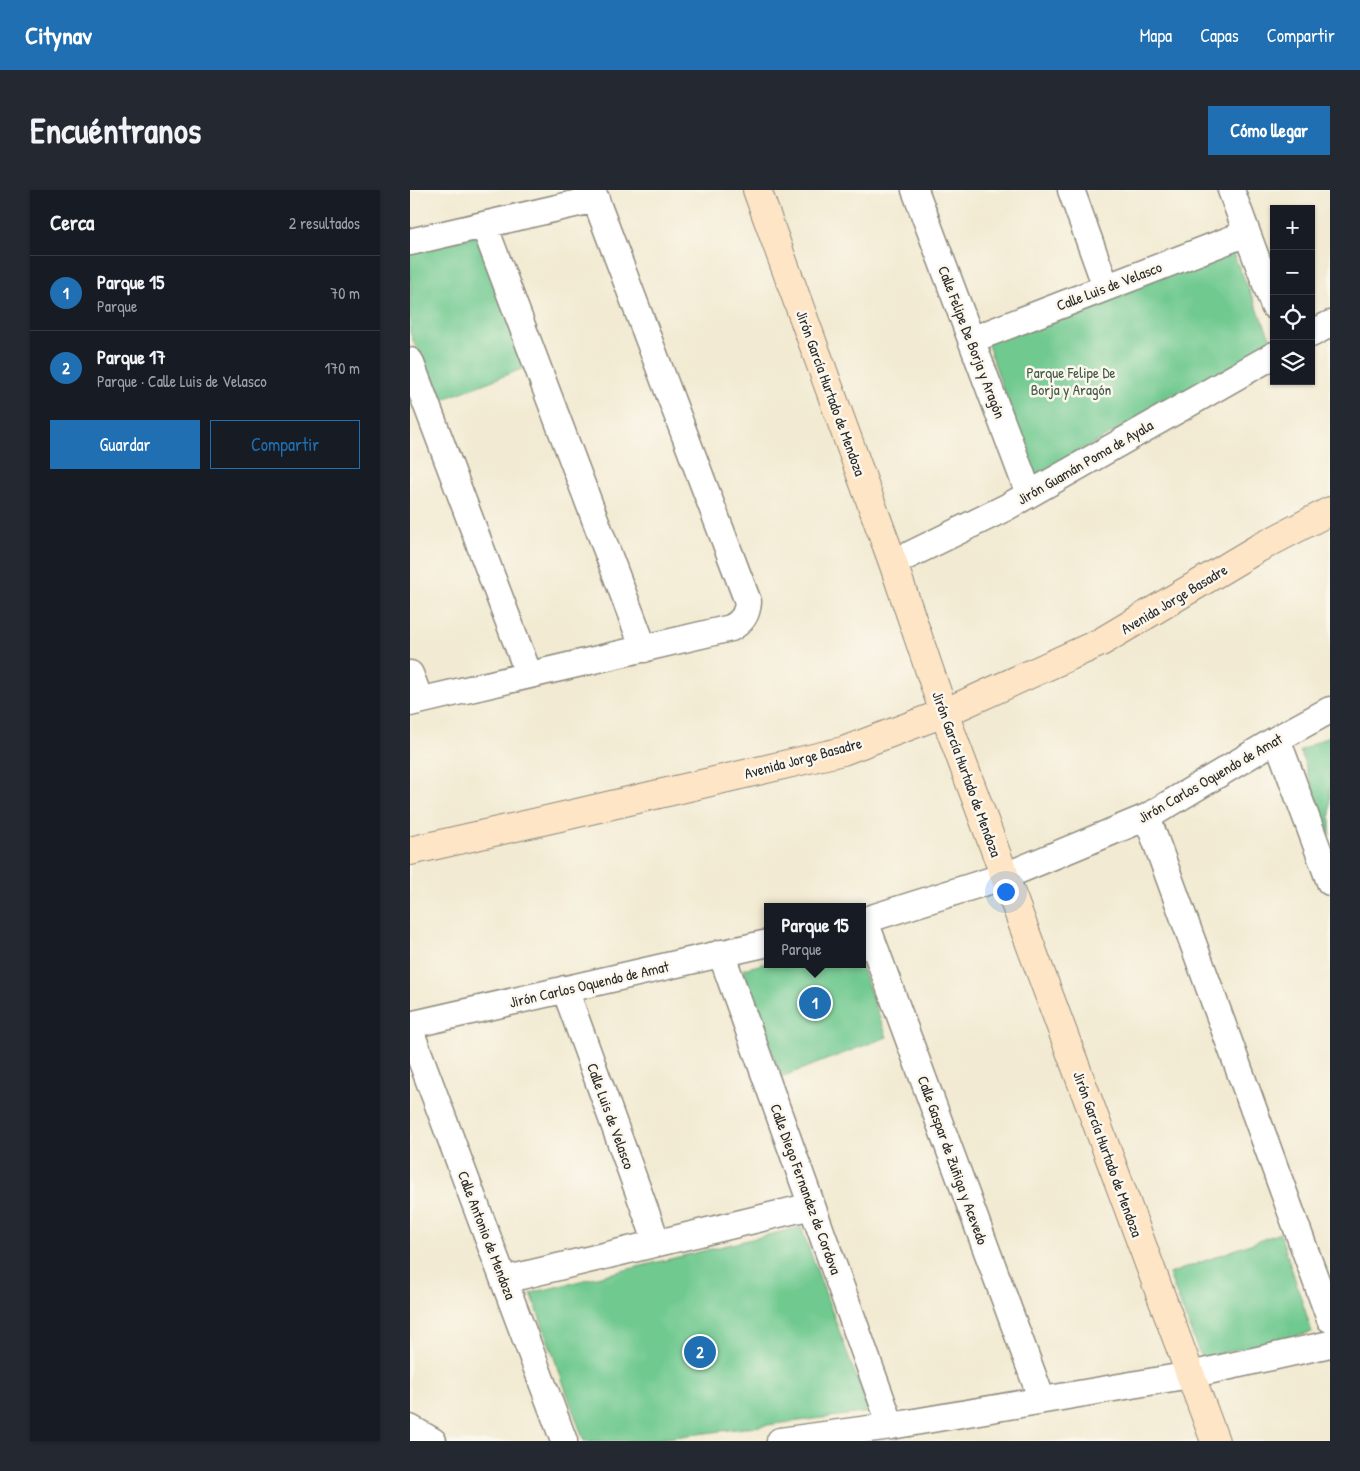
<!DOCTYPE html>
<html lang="es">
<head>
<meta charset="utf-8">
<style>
  body { margin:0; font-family:"Patrick Hand",sans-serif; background:#242831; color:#f1f3f6 }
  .controls { position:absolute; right:15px; top:15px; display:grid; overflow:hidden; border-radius:0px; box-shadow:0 1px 4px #0004 }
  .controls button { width:45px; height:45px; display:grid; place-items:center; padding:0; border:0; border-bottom:1px solid #363941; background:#171b24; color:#f1f3f6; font:25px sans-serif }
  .you { position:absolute; left:595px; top:701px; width:18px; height:18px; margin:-12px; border:4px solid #fff; border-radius:50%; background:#1a73e8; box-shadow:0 0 0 8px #1a73e833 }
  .badge { display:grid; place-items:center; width:32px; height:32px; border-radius:50%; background:#1f6fb2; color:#fff; font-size:16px; font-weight:700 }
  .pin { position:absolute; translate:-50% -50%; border:2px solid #fff; box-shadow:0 1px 5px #0006 }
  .popup { position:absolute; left:354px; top:713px; width:102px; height:65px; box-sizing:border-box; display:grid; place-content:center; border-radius:0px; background:#171b24; filter:drop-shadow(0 1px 4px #0005); font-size:16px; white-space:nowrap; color:#9ea1a6 }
  .popup b { font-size:19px; color:#f1f3f6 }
  .popup::after { content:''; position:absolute; left:50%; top:100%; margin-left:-10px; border:10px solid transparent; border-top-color:#171b24 }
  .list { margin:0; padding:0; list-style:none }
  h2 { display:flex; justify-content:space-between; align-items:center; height:65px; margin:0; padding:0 20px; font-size:21px }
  h2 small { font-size:16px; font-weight:400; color:#9ea1a6 }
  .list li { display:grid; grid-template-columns:32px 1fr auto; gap:15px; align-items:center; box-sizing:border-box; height:75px; padding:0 20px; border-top:1px solid #363941 }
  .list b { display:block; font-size:19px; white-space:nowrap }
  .list p { margin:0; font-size:16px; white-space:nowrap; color:#9ea1a6 }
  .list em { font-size:16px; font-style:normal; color:#9ea1a6 }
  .actions { display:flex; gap:10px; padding:15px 20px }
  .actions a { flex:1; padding:11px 0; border:1px solid #1f6fb2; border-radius:0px; text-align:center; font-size:18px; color:#1f6fb2 }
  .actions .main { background:#1f6fb2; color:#fff }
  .icon { flex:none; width:28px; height:28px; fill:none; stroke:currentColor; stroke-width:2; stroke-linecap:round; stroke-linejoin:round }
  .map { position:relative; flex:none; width:920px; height:1251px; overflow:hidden; border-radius:0px }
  header { display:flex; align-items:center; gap:30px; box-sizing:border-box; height:70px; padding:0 25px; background:#1f6fb2; color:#fff }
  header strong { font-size:24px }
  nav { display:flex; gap:28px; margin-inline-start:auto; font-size:18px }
  .intro { display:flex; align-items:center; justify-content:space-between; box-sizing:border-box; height:120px; padding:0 30px }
  h1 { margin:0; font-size:35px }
  .button { padding:12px 22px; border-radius:0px; background:#1f6fb2; color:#fff; font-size:18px; font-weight:700 }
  main { display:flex; gap:30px; padding:0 30px }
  aside { flex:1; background:#171b24; border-radius:0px; box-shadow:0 1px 4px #0004 }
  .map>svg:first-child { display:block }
</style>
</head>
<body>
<header>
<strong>Citynav</strong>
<nav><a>Mapa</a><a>Capas</a><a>Compartir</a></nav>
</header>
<div class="intro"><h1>Encuéntranos</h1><a class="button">Cómo llegar</a></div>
<main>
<aside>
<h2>Cerca<small>2 resultados</small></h2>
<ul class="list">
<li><span class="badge">1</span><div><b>Parque 15</b><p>Parque</p></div><em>70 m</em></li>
<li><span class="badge">2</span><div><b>Parque 17</b><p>Parque · Calle Luis de Velasco</p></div><em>170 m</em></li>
</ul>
<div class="actions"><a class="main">Guardar</a><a>Compartir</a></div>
</aside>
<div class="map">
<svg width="920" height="1251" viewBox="0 0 920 1251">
  <rect width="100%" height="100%" fill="#fbf7ec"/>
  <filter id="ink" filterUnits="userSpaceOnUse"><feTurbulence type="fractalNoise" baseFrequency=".02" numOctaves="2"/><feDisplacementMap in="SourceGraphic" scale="10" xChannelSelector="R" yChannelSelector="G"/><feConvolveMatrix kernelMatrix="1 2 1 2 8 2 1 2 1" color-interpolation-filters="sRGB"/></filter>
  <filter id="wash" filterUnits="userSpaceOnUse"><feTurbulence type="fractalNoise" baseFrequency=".0096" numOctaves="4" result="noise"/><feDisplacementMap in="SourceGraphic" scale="20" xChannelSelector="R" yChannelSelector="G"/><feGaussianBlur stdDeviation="1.12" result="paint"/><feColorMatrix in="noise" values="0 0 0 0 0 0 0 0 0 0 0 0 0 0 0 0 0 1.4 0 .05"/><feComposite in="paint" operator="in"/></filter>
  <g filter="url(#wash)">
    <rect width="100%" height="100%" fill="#f2ead2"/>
    <path fill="#70c98f" stroke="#4e7a5d" d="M68,45L117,177L26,212L0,142V62Z
      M821,59L863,154L623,287L577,152Z
      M920,545V645L890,561Z
      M357,773L358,774H450L477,847L371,887L333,779Z
      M391,1037L459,1222L233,1251H174L121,1103Z
      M870,1043L902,1142L791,1168L759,1084Z"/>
  </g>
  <g filter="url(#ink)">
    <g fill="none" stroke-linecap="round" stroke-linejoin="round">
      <defs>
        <path id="street" d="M505,0L619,304
          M661,0L696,97
          M821,0L864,116
          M74,35L234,459
          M0,52L186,9
          M901,144L920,134
          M561,150L837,43
          M0,171L119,485
          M483,373L595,318L864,165
          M0,484L10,510
          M0,513L321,438C332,432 337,425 338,412L182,0
          M867,549L920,692
          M737,627L920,1129
          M452,731L595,686L737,627L867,549L920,520
          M455,731L632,1210
          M311,763L481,1236
          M155,799L247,1053
          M0,835L358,753
          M0,840L154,1251
          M94,1090L402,1016
          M0,1238L23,1251
          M370,1251L481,1236L780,1185L920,1154"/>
        <path id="secondary" d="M347,0L483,373L534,523L805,1251
          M0,661L163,624L433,561L534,523L691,452L847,359L920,321"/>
      </defs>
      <use href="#street" stroke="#8e8a7e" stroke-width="29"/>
      <use href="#secondary" stroke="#8e8a7e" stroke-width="30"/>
      <use href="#street" stroke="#fff" stroke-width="26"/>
      <use href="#secondary" stroke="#fde5c5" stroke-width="28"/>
    </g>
  </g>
  <g text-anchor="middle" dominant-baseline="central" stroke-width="5" stroke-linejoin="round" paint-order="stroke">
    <g font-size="15" fill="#2b2b2b" stroke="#fbf7ec">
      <text transform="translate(699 96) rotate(-21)">Calle Luis de Velasco</text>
      <text transform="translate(562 152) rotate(69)">Calle Felipe De Borja y Aragón</text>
      <text transform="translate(421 203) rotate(70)">Jirón García Hurtado de Mendoza</text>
      <text transform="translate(675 272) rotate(-30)">Jirón Guamán Poma de Ayala</text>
      <text transform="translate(764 409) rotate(-31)">Avenida Jorge Basadre</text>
      <text transform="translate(393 568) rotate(-15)">Avenida Jorge Basadre</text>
      <text transform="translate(557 584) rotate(70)">Jirón García Hurtado de Mendoza</text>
      <text transform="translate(800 588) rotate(-30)">Jirón Carlos Oquendo de Amat</text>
      <text transform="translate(179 794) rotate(-13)">Jirón Carlos Oquendo de Amat</text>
      <text transform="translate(201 926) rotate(70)">Calle Luis de Velasco</text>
      <text transform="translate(698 964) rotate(70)">Jirón García Hurtado de Mendoza</text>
      <text transform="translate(543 970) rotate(70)">Calle Gaspar de Zuñiga y Acevedo</text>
      <text transform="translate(396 999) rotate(70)">Calle Diego Fernandez de Cordova</text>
      <text transform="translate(77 1045) rotate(69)">Calle Antonio de Mendoza</text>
    </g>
    <g font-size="15" fill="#405a49" stroke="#fbf7ec">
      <text x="661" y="182">Parque Felipe De<tspan x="661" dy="17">Borja y Aragón</tspan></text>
    </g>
  </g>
</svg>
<div class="controls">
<button>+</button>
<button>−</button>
<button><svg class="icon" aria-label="locate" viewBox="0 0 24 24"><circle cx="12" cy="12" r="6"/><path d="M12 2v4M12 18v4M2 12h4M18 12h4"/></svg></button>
<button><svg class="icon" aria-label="layers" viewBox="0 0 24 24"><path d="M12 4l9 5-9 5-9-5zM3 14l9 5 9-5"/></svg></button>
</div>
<div class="you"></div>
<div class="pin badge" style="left:405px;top:813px">1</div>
<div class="popup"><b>Parque 15</b>Parque</div>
<div class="pin badge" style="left:290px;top:1162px">2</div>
</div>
</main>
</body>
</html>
